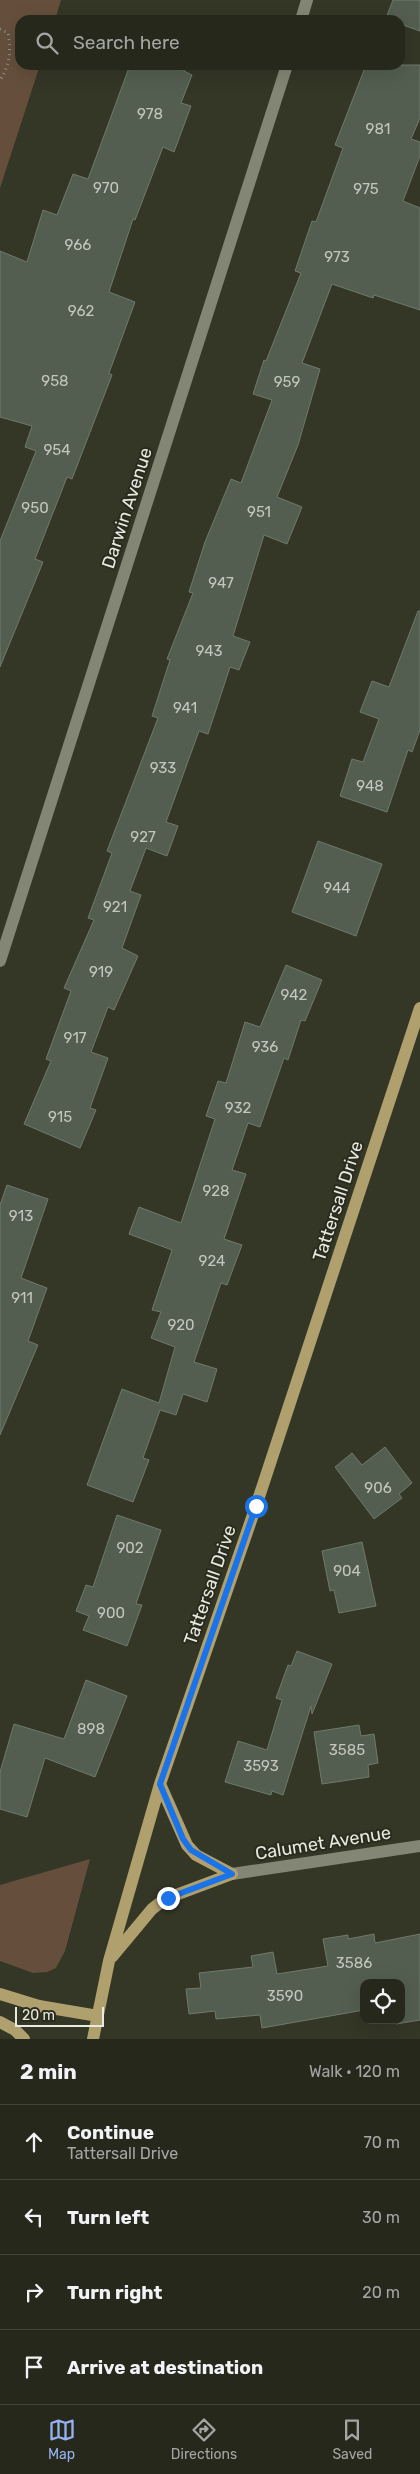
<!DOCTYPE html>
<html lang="en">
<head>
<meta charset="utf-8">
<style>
  body { margin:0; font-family:Rubik,sans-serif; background:#333429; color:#f1f3f6 }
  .controls { position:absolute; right:15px; bottom:15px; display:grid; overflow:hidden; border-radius:10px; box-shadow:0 5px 20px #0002 }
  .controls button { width:45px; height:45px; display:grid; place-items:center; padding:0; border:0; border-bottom:1px solid #43443b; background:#27281c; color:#f1f3f6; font:25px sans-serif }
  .scale { position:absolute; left:15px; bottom:12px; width:89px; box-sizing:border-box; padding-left:5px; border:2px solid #e8e9e0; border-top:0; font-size:14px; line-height:18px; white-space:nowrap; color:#e8e9e0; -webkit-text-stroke:4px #2a2c1d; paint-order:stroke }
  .stop { position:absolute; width:15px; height:15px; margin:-11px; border:4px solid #1a73e8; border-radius:50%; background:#fff }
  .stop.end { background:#1a73e8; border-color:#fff; box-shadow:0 1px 5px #0008 }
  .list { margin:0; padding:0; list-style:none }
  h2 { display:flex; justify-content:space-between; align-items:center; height:65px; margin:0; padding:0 20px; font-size:21px }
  h2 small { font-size:16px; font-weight:400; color:#a4a6a3 }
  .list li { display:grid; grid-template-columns:32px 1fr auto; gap:15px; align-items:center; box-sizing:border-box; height:75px; padding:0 20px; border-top:1px solid #43443b }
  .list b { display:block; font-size:19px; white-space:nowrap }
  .list p { margin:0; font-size:16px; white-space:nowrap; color:#a4a6a3 }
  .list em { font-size:16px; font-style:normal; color:#a4a6a3 }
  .icon { flex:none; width:28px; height:28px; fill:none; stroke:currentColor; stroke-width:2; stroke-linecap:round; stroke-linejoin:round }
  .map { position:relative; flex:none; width:420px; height:2039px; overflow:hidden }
  .search { position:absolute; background:#27281c; box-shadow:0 5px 20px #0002; left:15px; right:15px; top:15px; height:55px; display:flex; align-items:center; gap:12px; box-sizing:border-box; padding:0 18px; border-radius:15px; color:#a4a6a3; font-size:19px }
  .sheet { height:365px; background:#27281c }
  nav { display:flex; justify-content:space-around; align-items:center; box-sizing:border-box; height:70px; border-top:1px solid #43443b; background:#27281c; font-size:14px; color:#a4a6a3 }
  nav a { display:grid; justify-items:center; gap:2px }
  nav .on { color:#95b2f1 }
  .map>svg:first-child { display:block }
</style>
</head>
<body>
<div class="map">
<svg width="420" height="2039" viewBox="0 0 420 2039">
  <rect width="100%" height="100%" fill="#343626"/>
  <path fill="#654f3c" d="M0,0H61L55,20H20V65H40L0,188Z
    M90,1859L65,1951L56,1968L47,1972L33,1973L0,1961V1885Z"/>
  <path fill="#535e50" stroke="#6f7a6c" d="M393,0H420V31L400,24V20L386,18Z
    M130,65H186L184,71L192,75L181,103L191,106L174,152L163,147L135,220L133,219L109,292L135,302L109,373L112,375L72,479L67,477L35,559L43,562L0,667V541L36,451L25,447L32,426L0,417V251L27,262L43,210L57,215L73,174L88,179Z
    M366,65H420V118L411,139L420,142V156L403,201L420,208V310L374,295L373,298L332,284L302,363L320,369L298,445L277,497L302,507L287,544L264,535L233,636L250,642L239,670L230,667L208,734L199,731L166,822L178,826L167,856L146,848L130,891L141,895L122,948L138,956L114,1010L108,1007L91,1052L108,1058L90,1108L96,1110L80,1148L24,1124L51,1061L46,1059L71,991L64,988L94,920L88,918L112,853L107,851L158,718L152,716L170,660L167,659L193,593L189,592L205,542L231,479L241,483L272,400L253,394L264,360L266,361L301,273L295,271L312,221L316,222L343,148L335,145Z
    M418,611H420V730L412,752L408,750L387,812L340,796L352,759L363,762L379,719L360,712L372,681L389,687Z
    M318,841L382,864L356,936L292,912Z
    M286,965L322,980L305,1021L301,1020L288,1060L284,1058L260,1127L248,1123L232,1170L246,1174L224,1239L242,1245L227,1285L221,1283L194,1362L217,1369L207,1402L183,1394L176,1415L160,1410L143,1458L149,1460L133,1502L87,1485L122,1389L159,1403L175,1347L151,1338L161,1312L152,1310L172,1250L129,1234L139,1207L181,1223L215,1119L206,1116L218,1081L226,1083L245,1022L260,1027Z
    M7,1185L48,1199L21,1278L47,1288L28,1341L38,1345L0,1435V1205Z
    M385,1447L412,1483L399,1494L402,1498L374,1519L335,1467L352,1453L362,1465Z
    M117,1515L161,1530L136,1604L142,1605L127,1646L83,1630L89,1616L76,1611L86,1585L93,1587Z
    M362,1542L376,1606L339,1613L334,1590L330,1591L322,1551Z
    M297,1651L332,1664L312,1714L311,1706L283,1795L272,1791L271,1795L225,1782L238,1741L267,1750L282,1700L276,1698L288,1665L291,1666Z
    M86,1680L127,1696L95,1777L45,1758L27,1817L0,1809V1772L14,1724L64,1739Z
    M359,1725L361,1736L374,1734L378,1763L368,1765L369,1777L322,1784L314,1732Z
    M374,1934L375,1943L420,1934V2020L396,2024L395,2020H401V1983H364V2010L262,2028L260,2015L216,2019L215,2011L189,2014L186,1989L201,1988L199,1973L253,1967L251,1956L273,1952L277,1974L328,1966L323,1939L348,1935V1939Z"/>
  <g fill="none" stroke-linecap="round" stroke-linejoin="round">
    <path stroke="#909185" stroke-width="3" stroke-dasharray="1 4" stroke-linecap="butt" d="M0,29L8,33C11,51 10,65 0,80"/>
    <path stroke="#848675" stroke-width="12" d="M301,20L307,0
      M0,961L287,65
      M232,1874L420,1846"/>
    <path stroke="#b0a06e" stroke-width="12" d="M160,1784L187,1845L196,1855L232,1874
      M112,1957L152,1909L165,1899L232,1874
      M0,1994L39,2006L98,2016
      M0,2022L15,2030L24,2039
      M93,2039L109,1961L160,1784L256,1506L420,1008"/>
  </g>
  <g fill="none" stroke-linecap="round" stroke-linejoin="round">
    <path stroke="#1a73e8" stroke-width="6" d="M168,1898L232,1874L191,1850L183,1839L160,1784L256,1506"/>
  </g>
  <g text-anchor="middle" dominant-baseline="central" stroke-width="4" stroke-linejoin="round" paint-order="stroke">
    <g font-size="15" fill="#c3c6bc">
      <text x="150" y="114">978</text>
      <text x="378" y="129">981</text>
      <text x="106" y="188">970</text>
      <text x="366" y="189">975</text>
      <text x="78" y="245">966</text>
      <text x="337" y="257">973</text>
      <text x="81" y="311">962</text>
      <text x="55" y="381">958</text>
      <text x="287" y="382">959</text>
      <text x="57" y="450">954</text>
      <text x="35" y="508">950</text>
      <text x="259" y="512">951</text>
      <text x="221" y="583">947</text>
      <text x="209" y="651">943</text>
      <text x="185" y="708">941</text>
      <text x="163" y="768">933</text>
      <text x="370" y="786">948</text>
      <text x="143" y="837">927</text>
      <text x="337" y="888">944</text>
      <text x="115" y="907">921</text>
      <text x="101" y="972">919</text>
      <text x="294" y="995">942</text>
      <text x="75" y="1038">917</text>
      <text x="265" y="1047">936</text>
      <text x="238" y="1108">932</text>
      <text x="60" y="1117">915</text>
      <text x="216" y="1191">928</text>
      <text x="21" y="1216">913</text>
      <text x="212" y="1261">924</text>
      <text x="22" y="1298">911</text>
      <text x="181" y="1325">920</text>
      <text x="378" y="1488">906</text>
      <text x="130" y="1548">902</text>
      <text x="347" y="1571">904</text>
      <text x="111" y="1613">900</text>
      <text x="91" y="1729">898</text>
      <text x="347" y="1750">3585</text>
      <text x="261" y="1766">3593</text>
      <text x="354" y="1963">3586</text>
      <text x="285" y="1996">3590</text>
    </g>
    <g font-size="18" fill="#e8e9e0" stroke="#2a2c1d">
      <text transform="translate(127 508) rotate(-72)">Darwin Avenue</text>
      <text transform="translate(338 1201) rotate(-72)">Tattersall Drive</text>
      <text transform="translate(210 1585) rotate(-71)">Tattersall Drive</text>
      <text transform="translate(323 1843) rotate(-9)">Calumet Avenue</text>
    </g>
  </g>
</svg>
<div class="controls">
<button><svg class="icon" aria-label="locate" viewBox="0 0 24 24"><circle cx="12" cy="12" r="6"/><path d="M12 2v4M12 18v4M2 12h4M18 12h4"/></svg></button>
</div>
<div class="scale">20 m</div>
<div class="stop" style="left:256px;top:1506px"></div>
<div class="stop end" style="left:168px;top:1898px"></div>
<div class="search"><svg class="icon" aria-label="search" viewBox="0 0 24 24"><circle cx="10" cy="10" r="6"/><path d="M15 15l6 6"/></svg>Search here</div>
</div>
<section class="sheet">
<h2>2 min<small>Walk · 120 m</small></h2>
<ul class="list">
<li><svg class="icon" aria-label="ahead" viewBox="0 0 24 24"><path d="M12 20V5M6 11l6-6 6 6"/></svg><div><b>Continue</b><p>Tattersall Drive</p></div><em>70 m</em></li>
<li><svg class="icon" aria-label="left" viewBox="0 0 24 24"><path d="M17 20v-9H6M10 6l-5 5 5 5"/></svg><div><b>Turn left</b></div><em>30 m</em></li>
<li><svg class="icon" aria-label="right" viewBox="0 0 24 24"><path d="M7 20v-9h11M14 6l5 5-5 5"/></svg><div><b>Turn right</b></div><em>20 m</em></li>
<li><svg class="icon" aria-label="arrive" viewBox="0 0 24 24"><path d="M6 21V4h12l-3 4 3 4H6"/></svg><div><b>Arrive at destination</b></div></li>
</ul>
</section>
<nav>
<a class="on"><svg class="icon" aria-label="map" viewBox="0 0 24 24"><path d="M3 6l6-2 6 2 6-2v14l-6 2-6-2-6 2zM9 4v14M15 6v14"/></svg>Map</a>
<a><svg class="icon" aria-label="directions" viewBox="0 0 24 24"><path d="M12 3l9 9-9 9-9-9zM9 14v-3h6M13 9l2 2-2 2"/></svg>Directions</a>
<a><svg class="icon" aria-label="saved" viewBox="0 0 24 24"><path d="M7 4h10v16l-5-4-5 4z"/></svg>Saved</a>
</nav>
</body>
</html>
